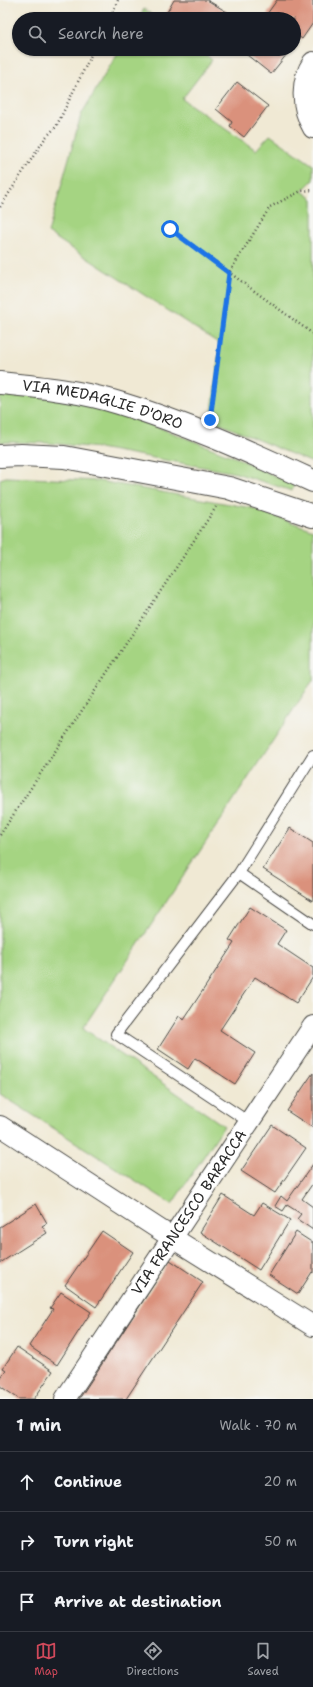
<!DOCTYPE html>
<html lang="en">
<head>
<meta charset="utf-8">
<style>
  body { margin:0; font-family:"Shantell Sans",sans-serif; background:#20242c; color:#f1f3f6 }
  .stop { position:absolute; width:12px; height:12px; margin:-9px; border:3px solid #1a73e8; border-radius:50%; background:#fff }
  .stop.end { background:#1a73e8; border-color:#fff; box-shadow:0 1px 4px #0008 }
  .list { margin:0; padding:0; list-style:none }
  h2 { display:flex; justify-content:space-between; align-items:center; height:52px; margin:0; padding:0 16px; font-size:17px }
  h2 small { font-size:13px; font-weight:400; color:#9ea1a6 }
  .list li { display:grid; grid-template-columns:26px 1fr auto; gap:12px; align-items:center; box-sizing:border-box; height:60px; padding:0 16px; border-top:1px solid #363941 }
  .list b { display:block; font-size:15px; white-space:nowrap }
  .list em { font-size:13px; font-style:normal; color:#9ea1a6 }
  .icon { flex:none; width:22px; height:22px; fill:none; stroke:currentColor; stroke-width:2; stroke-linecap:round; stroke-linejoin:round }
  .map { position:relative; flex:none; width:313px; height:1399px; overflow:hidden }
  .search { position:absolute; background:#171b24; box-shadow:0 1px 3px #0004; left:12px; right:12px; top:12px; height:44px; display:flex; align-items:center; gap:10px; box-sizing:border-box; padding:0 14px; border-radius:22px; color:#9ea1a6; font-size:15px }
  .sheet { height:232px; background:#171b24 }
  nav { display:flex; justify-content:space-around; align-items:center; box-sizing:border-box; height:56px; border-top:1px solid #363941; background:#171b24; font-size:11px; color:#9ea1a6 }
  nav a { display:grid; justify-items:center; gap:2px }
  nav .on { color:#d1495b }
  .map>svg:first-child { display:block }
</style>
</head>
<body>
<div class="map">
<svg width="313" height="1399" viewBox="0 0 313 1399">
  <rect width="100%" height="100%" fill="#f6f6f2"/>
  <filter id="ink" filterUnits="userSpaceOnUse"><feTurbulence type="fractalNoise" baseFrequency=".025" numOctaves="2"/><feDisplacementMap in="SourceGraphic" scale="8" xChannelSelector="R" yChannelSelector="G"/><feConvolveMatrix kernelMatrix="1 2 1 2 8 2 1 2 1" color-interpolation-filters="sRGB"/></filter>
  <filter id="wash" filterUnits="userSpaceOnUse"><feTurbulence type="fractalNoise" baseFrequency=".012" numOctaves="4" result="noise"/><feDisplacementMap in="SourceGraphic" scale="16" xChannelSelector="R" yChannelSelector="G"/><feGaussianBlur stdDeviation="0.9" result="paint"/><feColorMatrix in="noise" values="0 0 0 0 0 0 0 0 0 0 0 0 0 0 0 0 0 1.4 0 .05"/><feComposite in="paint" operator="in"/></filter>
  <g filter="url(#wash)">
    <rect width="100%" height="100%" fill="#f0e9d4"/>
    <path fill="#a5d482" stroke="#688056" d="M144,9L158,19H138Z
      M120,49H198L212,60L182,99L256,150L270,135L313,165V180L302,191L313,199V463L211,420L220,344L48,233L81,115Z
      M0,392L87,403L155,426L237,458L294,485L292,491L236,473L99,448L48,443L0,442Z
      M6,477L99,481L252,508L313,530V680L83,1028L224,1126L172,1204L0,1094V479Z"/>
    <g id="blocks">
      <path fill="#da917c" d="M174,0H207L232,15L229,19H174L166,14Z
        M277,0H313V23L302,39L294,33V19H273L267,14Z
        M243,49H291L271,74L242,51Z
        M237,82L268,106L244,137L230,126L232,122L216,109Z
        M290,828L313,843V901L263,869Z
        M250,907L286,930L277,944L313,968V977L296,1003L255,977L220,1030L255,1053L235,1084L195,1058L188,1069L158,1049L179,1016L184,1019L234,943L229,940Z
        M313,1073V1128L287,1111Z
        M272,1125L306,1148L275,1193L241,1171Z
        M313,1164V1183L302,1199L313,1207V1230L297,1219L301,1214L295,1210L287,1205L283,1211L275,1206L281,1196L287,1201Z
        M223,1195L254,1215L262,1203L290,1220L259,1270L200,1232Z
        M36,1204L47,1223L42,1226L47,1233L0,1263V1227Z
        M102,1231L133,1252L96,1307L65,1285Z
        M296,1232L313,1243V1273L312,1272L298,1294L269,1275Z
        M170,1260L203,1282L126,1399H79Z
        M61,1292L91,1312L57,1365L29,1346L53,1309L50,1308Z
        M17,1347L53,1371L34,1399H19L0,1386V1379L6,1370L3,1368Z"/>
    </g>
  </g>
  <g filter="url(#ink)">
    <use href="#blocks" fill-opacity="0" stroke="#494844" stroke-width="1"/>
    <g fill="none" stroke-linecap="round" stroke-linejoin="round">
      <defs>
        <path id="service" d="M313,755L239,873L313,924
          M239,873L116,1034L249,1122"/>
        <g id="minor">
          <path d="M313,62C300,81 301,108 313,128"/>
          <path d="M0,1126L171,1237L313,1326"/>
          <path id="s1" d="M65,1399L313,1026"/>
        </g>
        <g id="tertiary">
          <path id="s2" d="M0,383C40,387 81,391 119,403C186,423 250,452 313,481"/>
          <path d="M0,456L21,455L64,457L229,488L313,516"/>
        </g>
      </defs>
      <use href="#service" stroke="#494844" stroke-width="12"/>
      <use href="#minor" stroke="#494844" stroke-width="22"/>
      <use href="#tertiary" stroke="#494844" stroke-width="24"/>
      <path stroke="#494844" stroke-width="2.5" stroke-dasharray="1 3" stroke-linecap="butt" d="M109,19L118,0
        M0,207L46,137L56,127L94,49
        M170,229L313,334
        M211,414L229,273L270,207L301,191L313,190
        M0,835L216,507"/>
      <use href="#service" stroke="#fff" stroke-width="10"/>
      <use href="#minor" stroke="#fff" stroke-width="20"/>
      <use href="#tertiary" stroke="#fff" stroke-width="22"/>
    </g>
  </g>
  <g fill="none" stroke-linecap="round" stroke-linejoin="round" filter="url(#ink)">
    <path stroke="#1a73e8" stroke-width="5" d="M170,229L229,273L210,420"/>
  </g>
  <g text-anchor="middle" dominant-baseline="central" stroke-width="4" stroke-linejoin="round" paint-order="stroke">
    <g font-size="15" fill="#2b2b2b" stroke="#f6f6f2">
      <text stroke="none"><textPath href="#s2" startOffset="105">VIA MEDAGLIE D'ORO</textPath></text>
      <text stroke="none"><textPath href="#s1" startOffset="224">VIA FRANCESCO BARACCA</textPath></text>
    </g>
  </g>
</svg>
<div class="stop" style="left:170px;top:229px"></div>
<div class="stop end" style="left:210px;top:420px"></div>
<div class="search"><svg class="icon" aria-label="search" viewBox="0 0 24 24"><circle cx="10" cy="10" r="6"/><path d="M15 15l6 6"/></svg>Search here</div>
</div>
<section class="sheet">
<h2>1 min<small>Walk · 70 m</small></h2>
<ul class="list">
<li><svg class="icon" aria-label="ahead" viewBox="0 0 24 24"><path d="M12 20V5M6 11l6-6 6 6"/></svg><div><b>Continue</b></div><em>20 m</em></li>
<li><svg class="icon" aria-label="right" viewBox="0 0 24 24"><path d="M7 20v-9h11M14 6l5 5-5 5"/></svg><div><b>Turn right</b></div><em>50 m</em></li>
<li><svg class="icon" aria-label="arrive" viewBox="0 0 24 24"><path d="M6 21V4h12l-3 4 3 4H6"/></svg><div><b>Arrive at destination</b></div></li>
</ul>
</section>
<nav>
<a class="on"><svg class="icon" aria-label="map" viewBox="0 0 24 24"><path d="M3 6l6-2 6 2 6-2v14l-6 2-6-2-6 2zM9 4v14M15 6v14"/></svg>Map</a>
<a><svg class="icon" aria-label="directions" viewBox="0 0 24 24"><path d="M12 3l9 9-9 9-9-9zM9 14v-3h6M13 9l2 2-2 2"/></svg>Directions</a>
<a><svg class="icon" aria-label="saved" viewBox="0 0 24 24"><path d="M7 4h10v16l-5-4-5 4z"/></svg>Saved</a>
</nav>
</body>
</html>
